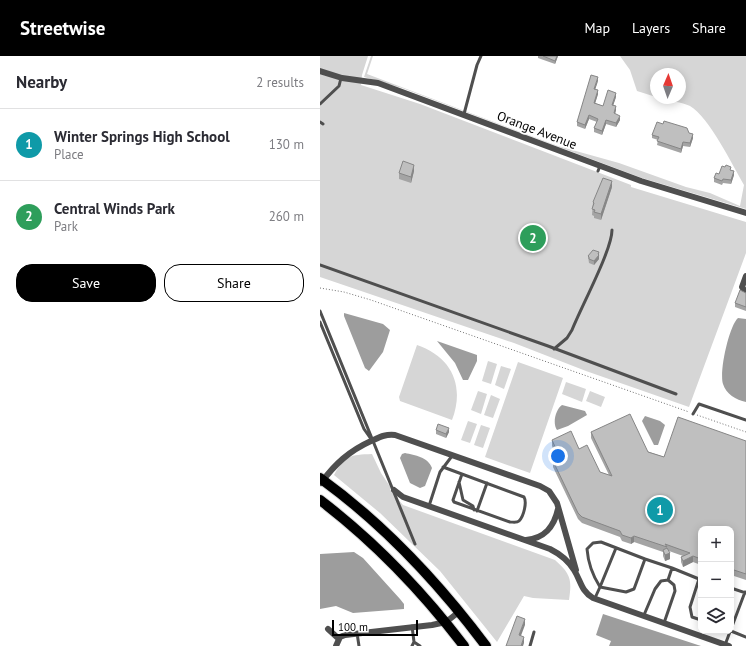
<!DOCTYPE html>
<html lang="en">
<head>
<meta charset="utf-8">
<style>
  body { margin:0; font-family:"PT Sans",sans-serif; background:#f2f2f3; color:#2b2b33 }
  .controls { position:absolute; right:12px; bottom:12px; display:grid; overflow:hidden; border-radius:8px; box-shadow:0 2px 10px #0003 }
  .controls button { width:36px; height:36px; display:grid; place-items:center; padding:0; border:0; border-bottom:1px solid #e1e1e2; background:#fff; color:#2b2b33; font:20px sans-serif }
  .compass { position:absolute; left:330px; top:12px; width:36px; height:36px; border-radius:50%; background:#fff; box-shadow:0 2px 10px #0003; rotate:2deg }
  .scale { position:absolute; left:12px; bottom:10px; width:86px; box-sizing:border-box; padding-left:4px; border:2px solid #000; border-top:0; font-size:11px; line-height:14px; white-space:nowrap; color:#000; -webkit-text-stroke:3px #fff; paint-order:stroke }
  .you { position:absolute; left:238px; top:400px; width:14px; height:14px; margin:-10px; border:3px solid #fff; border-radius:50%; background:#1a73e8; box-shadow:0 0 0 6px #1a73e833 }
  .badge { display:grid; place-items:center; width:26px; height:26px; border-radius:50%; background:#000; color:#fff; font-size:13px; font-weight:700 }
  .pin { position:absolute; translate:-50% -50%; border:2px solid #fff; box-shadow:0 1px 4px #0006 }
  .list { margin:0; padding:0; list-style:none }
  h2 { display:flex; justify-content:space-between; align-items:center; height:52px; margin:0; padding:0 16px; font-size:17px }
  h2 small { font-size:13px; font-weight:400; color:#7c7c81 }
  .list li { display:grid; grid-template-columns:26px 1fr auto; gap:12px; align-items:center; box-sizing:border-box; height:72px; padding:0 16px; border-top:1px solid #e1e1e2 }
  .list b { display:block; font-size:15px; white-space:nowrap }
  .list p { margin:0; font-size:13px; white-space:nowrap; color:#7c7c81 }
  .list em { font-size:13px; font-style:normal; color:#7c7c81 }
  .actions { display:flex; gap:8px; padding:12px 16px }
  .actions a { flex:1; padding:9px 0; border:1px solid #000; border-radius:16px; text-align:center; font-size:14px; color:#000 }
  .actions .main { background:#000; color:#fff }
  .icon { flex:none; width:22px; height:22px; fill:none; stroke:currentColor; stroke-width:2; stroke-linecap:round; stroke-linejoin:round }
  .map { position:relative; flex:none; width:426px; height:590px; overflow:hidden }
  header { display:flex; align-items:center; gap:24px; box-sizing:border-box; height:56px; padding:0 20px; background:#000; color:#fff }
  header strong { font-size:19px }
  nav { display:flex; gap:22px; margin-inline-start:auto; font-size:14px }
  main { display:flex }
  aside { flex:1; background:#fff }
  .map>svg:first-child { display:block }
</style>
</head>
<body>
<header>
<strong>Streetwise</strong>
<nav><a>Map</a><a>Layers</a><a>Share</a></nav>
</header>
<main>
<aside>
<h2>Nearby<small>2 results</small></h2>
<ul class="list">
<li><span class="badge" style="background:#0f9aa8">1</span><div><b>Winter Springs High School</b><p>Place</p></div><em>130 m</em></li>
<li><span class="badge" style="background:#2e9e5b">2</span><div><b>Central Winds Park</b><p>Park</p></div><em>260 m</em></li>
</ul>
<div class="actions"><a class="main">Save</a><a>Share</a></div>
</aside>
<div class="map">
<svg width="426" height="590" viewBox="0 0 426 590">
  <rect width="100%" height="100%" fill="#fff"/>
  <path fill="#d6d6d6" d="M0,0H48L42,19L41,29L100,48L311,129V131L426,166V197L369,351L266,315L194,287L0,221Z
    M51,0H53L47,18L238,90L299,107L366,131L390,137L420,150L424,129C413,110 389,61 370,50C362,46 349,45 340,42H360V18H336V41L317,35L310,14L300,0H426V153L322,122L82,32L44,21Z
    M97,289C132,301 145,330 132,364L80,345L79,341Z
    M168,305L177,308L171,328L162,325Z
    M198,306L243,322L210,417L165,401Z
    M181,310L191,313L184,333L175,329Z
    M246,326L266,333L262,346L242,338Z
    M158,335L167,338L161,358L151,354Z
    M270,335L285,341L281,351L266,345Z
    M171,339L180,343L173,362L164,359Z
    M148,365L157,368L150,387L141,384Z
    M161,369L170,372L163,392L154,389Z
    M52,398L61,417L71,432L70,434L83,449L235,504C251,518 252,524 249,544L213,542L204,540L177,586L120,515L60,457L14,419C25,399 30,399 52,398Z"/>
  <path fill="#9d9d9d" d="M24,257L63,268L70,274L63,296L49,315L45,312L24,260Z
    M418,262L426,263V346C416,344 406,338 403,328C399,316 409,270 418,262Z
    M117,285L157,299V305L148,324H143L135,307Z
    M242,349L265,355L267,359L248,370L237,374C232,367 236,353 242,349Z
    M325,360L340,365L345,369L338,389H334L322,365Z
    M85,397C95,399 108,401 112,412L105,430L100,432L90,427L80,402L82,398Z
    M34,496L43,502L80,543L84,548V553L33,557L16,550L0,553V498Z
    M283,558L381,590H289L291,585L276,579Z"/>
  <g fill="none" stroke-linecap="round" stroke-linejoin="round">
    <defs>
      <path id="primary" d="M0,422C65,469 118,526 166,590
        M0,444C55,486 102,535 144,590"/>
    </defs>
    <use href="#primary" stroke="#dbdbdb" stroke-width="12"/>
    <path stroke="#717171" stroke-width="1" stroke-dasharray="1 2" stroke-linecap="butt" d="M0,232L24,236L51,244L369,356
      M377,359L426,376"/>
    <path stroke="#4f4f4f" stroke-width="3" d="M0,48L19,30L21,22
      M144,58L157,9L161,0
      M0,66L3,68
      M278,115L280,110
      M0,209L228,290L356,338
      M0,255L95,488
      M0,266L44,373L51,383
      M234,293L247,282L252,274C261,251 292,194 292,174
      M373,358L379,348L426,364
      M123,411L204,441C207,446 204,460 199,465C197,467 193,466 190,466L134,446L133,444L142,418
      M139,426L143,444L153,450L154,454
      M109,450L120,416L132,400
      M157,455L167,427
      M379,523L370,551L372,561L381,564
      M280,531C273,520 268,506 267,493L273,487L281,486L325,503
      M280,531L296,492
      M411,532L426,537
      M275,542L280,531L306,536L314,533L325,503L352,512
      M324,559L335,533L341,525L348,524
      M344,567L355,535L354,529L348,524L352,512L379,523
      M411,575L426,581
      M37,577L39,590
      M94,586L100,590
      M405,589L425,536
      M92,590L94,586L92,570
      M210,590L214,576"/>
    <path stroke="#4f4f4f" stroke-width="6" d="M0,15L22,22L58,27L321,125L426,157
      M426,220L422,231L426,237
      M1,427C15,408 29,395 51,385C60,381 65,378 75,379L220,430L229,435L237,447L256,514
      M74,434L83,441L230,493C240,498 248,504 254,514C261,525 261,535 273,542L409,590
      M206,484C225,482 234,471 238,453
      M8,573L19,583
      M16,590L20,581L25,579L112,569L126,566L140,555"/>
    <use href="#primary" stroke="#000" stroke-width="10"/>
  </g>
  <path fill="#a4a4a4" d="M218,0H238L235,8L218,2Z
    M278,25L275,33L278,38L275,47L283,50L296,41L293,49L296,54L295,58L300,64L296,71L286,68L282,79L274,76V72L277,66L269,63L265,73L257,70V66Z
    M369,77L373,82L370,91L363,90L361,97L337,89L338,84L332,82V79Z
    M411,114L414,119L411,128L403,127L402,129L394,126V122L399,118Z
    M94,115L91,127L79,123V117Z
    M292,131L281,164L274,162V160L272,159L273,146Z
    M279,198V203L274,209L269,207L268,200Z
    M426,237V255L415,251V247Z
    M116,374L129,376L126,382L116,378Z
    M271,376L344,401L426,385V524L411,519V473H381V509L373,506L363,511L361,506V501L363,500L349,495L350,503L345,505L343,500V496L314,486L311,488L302,485L300,481L262,467L258,463L233,411V405L238,403L232,390V384L259,393L280,416L289,419L271,382Z"/>
  <path fill="#868686" d="M237,0H238L235,8V5Z
    M278,21V25L274,37V33Z
    M278,34V38L274,51V47Z
    M296,37V41L292,53V49Z
    M296,50V54L294,61V57Z
    M269,59V63L265,73V69Z
    M300,60V64L296,71V67Z
    M286,64V68L282,79V75Z
    M373,78V82L370,91V87Z
    M363,86V90L361,97V93Z
    M94,109V115L91,127V121Z
    M414,115V119L411,128V124Z
    M292,125V131L281,164V158Z
    M279,196V200V199V203L274,209V205Z
    M129,372V376L126,382V378Z
    M314,480V486L311,488V482Z
    M350,497V503L345,505V499Z
    M373,500V506L363,511V505Z
    M205,563V569L199,585V579Z
    M204,581V587L203,590H201Z"/>
  <path fill="#bfbfbf" stroke="#868686" d="M223,0H237L235,5Z
    M271,19L278,21L274,33L278,34L274,47L283,50L288,34L296,37L292,49L296,50L294,57L300,60L296,67L286,64L282,75L274,72L278,63L269,59L265,69L257,66Z
    M344,65L367,72L369,77L373,78L370,87L363,86L361,93L337,85L339,81L332,79L337,66L343,68Z
    M83,105L94,109L91,121L79,117Z
    M406,109L411,111L410,114L414,115L411,124L403,123L402,125L394,122L396,117L399,118L402,110L405,111Z
    M283,122L292,125L281,158L274,156L275,154L272,153L274,147L273,146Z
    M273,194L279,196L278,198L279,199L274,205L269,203V201L268,200Z
    M420,234L426,237V251L415,247Z
    M310,358L328,396L344,401L358,361L426,385V518L411,513V473H381V503L373,500L363,505L361,501L370,497L345,488L347,491L314,480L311,482L302,479L300,475L262,461L258,457L233,405L240,402L232,384L251,375L259,393L267,389L280,416L292,420L271,376Z
    M118,368L129,372L126,378L116,374Z
    M347,492L350,497L345,499L343,494Z
    M197,560L205,563L199,579L204,581L201,590H186Z"/>
  <g text-anchor="middle" dominant-baseline="central" stroke-width="3.5" stroke-linejoin="round" paint-order="stroke">
    <g font-size="13" fill="#000" stroke="#fff">
      <text transform="translate(217 74) rotate(21)">Orange Avenue</text>
    </g>
  </g>
</svg>
<div class="controls">
<button>+</button>
<button>−</button>
<button><svg class="icon" aria-label="layers" viewBox="0 0 24 24"><path d="M12 4l9 5-9 5-9-5zM3 14l9 5 9-5"/></svg></button>
</div>
<svg class="compass" viewBox="-18 -18 36 36"><path d="M0-13l5 13h-10z" fill="#e53935"/><path d="M0 13l5-13h-10z" fill="#7c7c81"/></svg>
<div class="scale">100 m</div>
<div class="you"></div>
<div class="pin badge" style="left:340px;top:454px;background:#0f9aa8">1</div>
<div class="pin badge" style="left:213px;top:182px;background:#2e9e5b">2</div>
</div>
</main>
</body>
</html>
